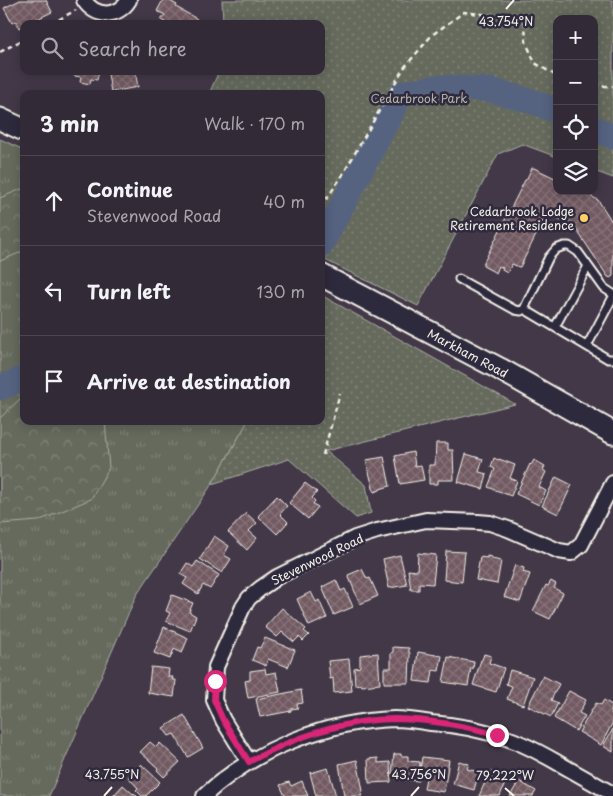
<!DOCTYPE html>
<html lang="en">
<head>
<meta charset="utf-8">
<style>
  body { margin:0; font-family:"Playpen Sans",sans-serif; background:#3d3642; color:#f1f3f6 }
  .controls { position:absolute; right:15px; top:15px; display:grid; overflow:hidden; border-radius:10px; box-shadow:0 2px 12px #0003 }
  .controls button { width:45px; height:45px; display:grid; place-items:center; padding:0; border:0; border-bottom:1px solid #4d4651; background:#322a36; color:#f1f3f6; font:25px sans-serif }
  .stop { position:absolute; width:15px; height:15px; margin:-11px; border:4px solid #db2777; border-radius:50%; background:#fff }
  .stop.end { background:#db2777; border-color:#fff; box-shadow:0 1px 5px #0008 }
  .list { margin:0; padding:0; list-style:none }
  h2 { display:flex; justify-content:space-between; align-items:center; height:65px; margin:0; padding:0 20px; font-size:21px }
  h2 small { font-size:16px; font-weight:400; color:#a8a7ad }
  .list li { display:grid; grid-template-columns:32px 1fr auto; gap:15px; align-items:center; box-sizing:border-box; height:90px; padding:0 20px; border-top:1px solid #4d4651 }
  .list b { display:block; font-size:19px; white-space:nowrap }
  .list p { margin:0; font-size:16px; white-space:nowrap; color:#a8a7ad }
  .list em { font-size:16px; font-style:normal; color:#a8a7ad }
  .icon { flex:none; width:28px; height:28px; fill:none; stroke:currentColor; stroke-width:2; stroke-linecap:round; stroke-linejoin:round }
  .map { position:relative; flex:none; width:613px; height:796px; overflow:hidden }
  .search { position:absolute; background:#322a36; box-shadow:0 2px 12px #0003; left:20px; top:20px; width:305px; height:55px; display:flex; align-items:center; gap:12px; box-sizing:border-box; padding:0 18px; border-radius:10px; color:#a8a7ad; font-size:19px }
  .panel { position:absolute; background:#322a36; box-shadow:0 2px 12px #0003; left:20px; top:90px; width:305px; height:335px; border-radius:10px }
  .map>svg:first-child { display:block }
</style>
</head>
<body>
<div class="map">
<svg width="613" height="796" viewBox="0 0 613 796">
  <defs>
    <pattern id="grass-tufts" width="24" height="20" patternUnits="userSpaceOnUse" patternTransform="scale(1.25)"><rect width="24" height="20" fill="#656b5d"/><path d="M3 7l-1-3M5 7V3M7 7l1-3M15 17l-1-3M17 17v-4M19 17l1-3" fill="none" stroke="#7c8174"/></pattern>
    <pattern id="forest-crowns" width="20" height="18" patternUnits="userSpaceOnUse" patternTransform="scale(1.25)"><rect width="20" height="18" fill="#656b5d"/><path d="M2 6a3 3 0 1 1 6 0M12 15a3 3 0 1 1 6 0" fill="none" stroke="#7c8174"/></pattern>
    <pattern id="park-dots" width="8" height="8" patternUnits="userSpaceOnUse" patternTransform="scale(1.25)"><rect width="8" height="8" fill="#656b5d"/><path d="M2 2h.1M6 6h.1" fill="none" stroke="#7c8174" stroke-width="1.8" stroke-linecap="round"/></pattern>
    <pattern id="building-cross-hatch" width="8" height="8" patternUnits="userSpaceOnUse" patternTransform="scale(1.25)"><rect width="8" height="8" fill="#725a62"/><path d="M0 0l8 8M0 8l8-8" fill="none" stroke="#877278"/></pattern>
  </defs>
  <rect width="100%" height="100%" fill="#433848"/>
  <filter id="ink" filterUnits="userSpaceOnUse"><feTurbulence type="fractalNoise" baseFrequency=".02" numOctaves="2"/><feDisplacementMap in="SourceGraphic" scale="10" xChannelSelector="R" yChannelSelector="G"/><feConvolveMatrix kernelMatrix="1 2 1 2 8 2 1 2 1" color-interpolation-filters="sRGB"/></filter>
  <g filter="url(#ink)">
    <path fill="url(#grass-tufts)" stroke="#acaea2" d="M0,139L24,150V421H248L212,484L136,596L49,796H0Z"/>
    <path fill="url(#forest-crowns)" stroke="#acaea2" d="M24,188V251L0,261V198Z
      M24,395V421H105L109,468L91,499L38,521L0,524V418Z"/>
    <path fill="url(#park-dots)" stroke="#acaea2" d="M222,0H613V178L594,171V19H557V157L522,144L498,154L418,306L321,258V94H209L219,71H321V24H223Z
      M321,295L515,404L326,451L366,485L371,513L356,518L289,459L212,484L248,421H321Z"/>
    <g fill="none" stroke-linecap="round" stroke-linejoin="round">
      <path stroke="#566480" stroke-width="25" d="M594,128L613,137
        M321,245L402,93L438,87L490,90L528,100L557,111
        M0,388L24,378"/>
    </g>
    <path fill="url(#building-cross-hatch)" stroke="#f4f1e8" d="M20,0H46L52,12L27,24H24V26L19,28L16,21L12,23L4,8Z
      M163,0H168L177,5L176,7L197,19L194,24H165V22L161,20L165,15L157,11Z
      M74,71H99L97,80L91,79L90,84L80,82L81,77L74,76Z
      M109,71H135L138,87L111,92L108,74H110Z
      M532,168H534L557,179V191H581L598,200L613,223V276L610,278L609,277H608L574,226L547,213L520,267H519L512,264L507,273L502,270L503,268L499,266L496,273L483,266V264L525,180H526Z
      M436,443H448V450H453L454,480H438V484H429V465H435Z
      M413,452L415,466L421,465L424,480L400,484L395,456Z
      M466,454L483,459L479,472L487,474L483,489L458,482Z
      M384,457L390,486L380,489V490L374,492L366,460Z
      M494,458L498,460L499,459L515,465L510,478L517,481L511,496L488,487L495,469L491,467Z
      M534,460L545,466L543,470L546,472L539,487L546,491L539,505L516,494L530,464L531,465Z
      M556,477L572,485L558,514L542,506Z
      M305,483L317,492L312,498L315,501L313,504L318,507L308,519L289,503Z
      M277,496L287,506L280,514L288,522L277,534L258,516Z
      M246,513L257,523L249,531L257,538L247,550L228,532Z
      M214,536L229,546L224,555L231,559L222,573L200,559Z
      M446,551L465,552L462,582L444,580Z
      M418,553L436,555L433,584L419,583V590H411L408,570L417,571Z
      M400,555L407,585L389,588L383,559Z
      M487,556L492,557V559L501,561L497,584L476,580L480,557L487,558Z
      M197,561L219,575L210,589L203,585L198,594L183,584L187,578L180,574L187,563L193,567Z
      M515,565L524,568L523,572L530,574L520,602L504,597Z
      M362,569L367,579L370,578L378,596L360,604L348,575Z
      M336,580L341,591L345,589L353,607L334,615L322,587Z
      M551,581L556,584L554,588L563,593L550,619L533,611L546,585L548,586Z
      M311,592L316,602L319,600L327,618L309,626L297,599Z
      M172,595L193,603L189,612L196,616L190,631L166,621L170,613L166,611Z
      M282,608L306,629L304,631L309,635L303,641L299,637L294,642L282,632L277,637L265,627Z
      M164,627L188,638L182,653L174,649L170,659L154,653Z
      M265,638L295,650L288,667L268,659L266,666L252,660L257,647L260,648Z
      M393,647L409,648V653H410L409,683H384V668H391V653L393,652Z
      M418,652L442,656L439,671L433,670L431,683L414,681Z
      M378,653L380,684L362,686L361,684L355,685L354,668L360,667V655Z
      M484,654L491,656L489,663L504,668L496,692L473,685L481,660H482Z
      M448,657L474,662L473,669L471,668L468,686L443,682Z
      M349,659L352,691L334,693L333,678L330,679L328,661Z
      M151,667L169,669L168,677H173L172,680H176L174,697L148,693Z
      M265,669L266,674L276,672L280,692L248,698L245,681L250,680V671Z
      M510,670L533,677L523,705L507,699L512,686L506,684Z
      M543,676L559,684L551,700L558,703L551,717L528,706Z
      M301,690L303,703L297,704L298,708L291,709V711L260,717L256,699Z
      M569,691L586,700L579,713L585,716L576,731L554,718Z
      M604,700L613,706L611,711L612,712L611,714L613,715V722L601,745L579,732L596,703L601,705Z
      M184,715L203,748L188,757L174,734L169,736L163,728Z
      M613,729V752L603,746Z
      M150,742L156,747L160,743L180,762L164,777L157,770L158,768L140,752Z
      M394,754H401V756H408V761L420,762L419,781L396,779V774H392Z
      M422,757L449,760L444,792L424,789L427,772L420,771Z
      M378,758V763L390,762L391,782L369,783L368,759Z
      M357,760L363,791L361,792L362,796H344L339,764Z
      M459,761L469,764L467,769L479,772L474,790L453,784Z
      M141,764L160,782L146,796H142L136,790L138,788L128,777Z
      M328,768L336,796H316L310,773Z
      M490,771L507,778L500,796H479Z
      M302,781L308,796H285L280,785L289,782L291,786Z
      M519,781L536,791L533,796H510Z
      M123,785L133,794L134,793L137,796H113Z"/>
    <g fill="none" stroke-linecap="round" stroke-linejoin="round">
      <defs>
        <path id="lane" d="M459,279L515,310L521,311L524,309L549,257L556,249L564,246H569L578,252L604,288L613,294
          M524,309L608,359H613
          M555,327L588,266
          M587,346L613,297"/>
        <path id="street" d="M84,0C95,18 118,18 129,0
          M249,762L223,720L214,700L216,667L243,607L249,598L261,588L277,577L355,538L377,531L426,520L478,522L490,523L508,529L559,551L571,553L581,545L613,483
          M204,796C253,750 326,721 394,719C406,719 419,721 431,723C458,725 484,730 509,739C527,745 544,755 560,764C578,774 595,784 613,794"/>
        <path id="primary" d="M0,119L24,130
          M321,275L500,369L613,433"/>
      </defs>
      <use href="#lane" stroke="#f4f1e8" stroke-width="11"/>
      <use href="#street" stroke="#f4f1e8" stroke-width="18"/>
      <use href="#primary" stroke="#f4f1e8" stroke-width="25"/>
      <path stroke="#f4f1e8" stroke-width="2.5" stroke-dasharray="5 4" stroke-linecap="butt" d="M51,24L76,10
        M0,52L24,39
        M594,84L604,86H613
        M321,207L342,176L403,69L432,35L464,12L489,15H514L525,23L526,42L535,63L553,74L557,75
        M323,455L340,393"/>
      <use href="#lane" stroke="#2f2a3d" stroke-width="7"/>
      <use href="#street" stroke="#2f2a3d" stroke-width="14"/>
      <use href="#primary" stroke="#2f2a3d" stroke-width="21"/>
    </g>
  </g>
  <g fill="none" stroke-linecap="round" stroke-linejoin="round" filter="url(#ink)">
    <path stroke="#db2777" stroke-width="6" d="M215,681L214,700L223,720L249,762C291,738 346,719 395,719C429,720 464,725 497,735"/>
  </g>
  <path fill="none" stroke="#f4f1e8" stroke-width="2" d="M506,9L514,0M505,788L514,796M104,796L112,787M411,796L419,787"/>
  <circle fill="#ffd166" stroke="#2f2a3d" stroke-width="2" cx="584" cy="218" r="5"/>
  <g text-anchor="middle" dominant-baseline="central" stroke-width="5" stroke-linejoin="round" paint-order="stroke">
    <g font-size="12" fill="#b4b5a9" stroke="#2f2a3d">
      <text x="419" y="98">Cedarbrook Park</text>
    </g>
    <g font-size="12" fill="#f4f1e8" stroke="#2f2a3d" text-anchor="end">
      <text x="574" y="211">Cedarbrook Lodge<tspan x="574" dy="14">Retirement Residence</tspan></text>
    </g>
    <g font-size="12" fill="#f4f1e8" stroke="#2f2a3d">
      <text transform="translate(468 353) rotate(28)">Markham Road</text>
      <text transform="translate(317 559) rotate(-26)">Stevenwood Road</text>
    </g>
  </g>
  <g font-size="12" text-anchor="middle" fill="#f4f1e8" stroke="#2f2a3d" stroke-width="5" stroke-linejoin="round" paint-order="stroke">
    <text x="506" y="26">43.754°N</text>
    <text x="112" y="779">43.755°N</text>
    <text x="419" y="779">43.756°N</text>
    <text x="505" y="780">79.222°W</text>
  </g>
</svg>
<div class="controls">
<button>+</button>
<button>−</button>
<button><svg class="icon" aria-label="locate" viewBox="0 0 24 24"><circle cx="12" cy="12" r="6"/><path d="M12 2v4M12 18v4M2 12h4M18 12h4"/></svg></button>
<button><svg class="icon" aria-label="layers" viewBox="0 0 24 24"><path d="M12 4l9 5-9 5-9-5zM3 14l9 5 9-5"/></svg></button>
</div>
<div class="stop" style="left:215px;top:681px"></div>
<div class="stop end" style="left:497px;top:735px"></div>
<div class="search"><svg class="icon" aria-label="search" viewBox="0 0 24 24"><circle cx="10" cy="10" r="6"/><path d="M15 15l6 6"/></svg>Search here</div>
<section class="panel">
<h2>3 min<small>Walk · 170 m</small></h2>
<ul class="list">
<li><svg class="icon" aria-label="ahead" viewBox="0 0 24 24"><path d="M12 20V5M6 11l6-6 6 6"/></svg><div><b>Continue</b><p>Stevenwood Road</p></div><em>40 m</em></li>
<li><svg class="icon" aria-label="left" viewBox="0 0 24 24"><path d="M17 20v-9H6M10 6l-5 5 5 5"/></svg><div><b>Turn left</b></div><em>130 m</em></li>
<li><svg class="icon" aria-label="arrive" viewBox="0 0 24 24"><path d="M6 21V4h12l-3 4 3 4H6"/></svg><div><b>Arrive at destination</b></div></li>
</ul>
</section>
</div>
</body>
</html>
